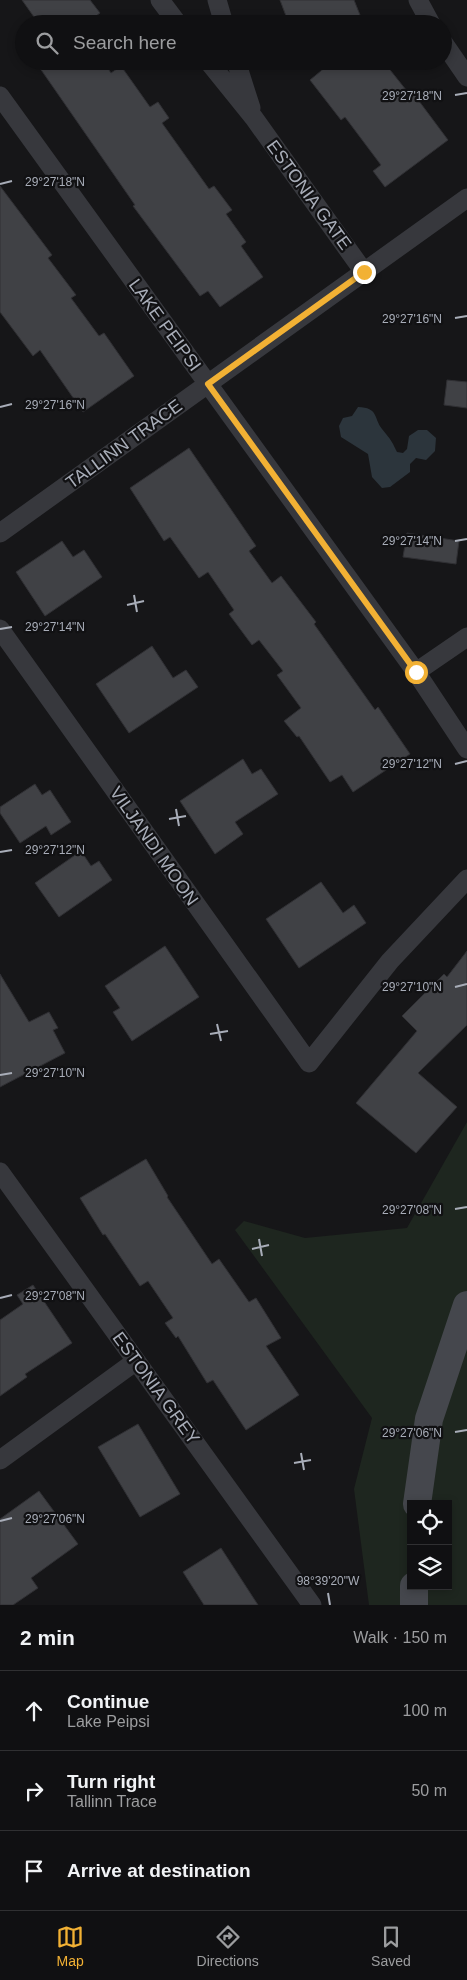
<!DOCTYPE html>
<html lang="en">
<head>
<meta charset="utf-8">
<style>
  body { margin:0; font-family:Helvetica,sans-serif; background:#19191b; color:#f1f3f6 }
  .controls { position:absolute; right:15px; bottom:15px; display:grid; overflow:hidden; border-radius:0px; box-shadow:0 2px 8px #0003 }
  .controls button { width:45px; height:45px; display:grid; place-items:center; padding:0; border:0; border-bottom:1px solid #303032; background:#101012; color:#f1f3f6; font:25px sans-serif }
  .stop { position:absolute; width:15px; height:15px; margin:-11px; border:4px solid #f2b134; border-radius:50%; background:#fff }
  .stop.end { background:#f2b134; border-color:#fff; box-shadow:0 1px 5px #0008 }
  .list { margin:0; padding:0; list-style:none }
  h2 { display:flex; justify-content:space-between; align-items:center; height:65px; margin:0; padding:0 20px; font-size:21px }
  h2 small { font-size:16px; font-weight:400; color:#9c9d9f }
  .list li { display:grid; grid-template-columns:32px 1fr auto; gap:15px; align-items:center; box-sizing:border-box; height:80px; padding:0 20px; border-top:1px solid #303032 }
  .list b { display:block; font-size:19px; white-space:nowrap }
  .list p { margin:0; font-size:16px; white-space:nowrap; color:#9c9d9f }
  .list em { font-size:16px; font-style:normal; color:#9c9d9f }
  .icon { flex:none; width:28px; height:28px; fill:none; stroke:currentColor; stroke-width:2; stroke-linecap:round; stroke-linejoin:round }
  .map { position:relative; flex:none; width:467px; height:1605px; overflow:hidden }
  .search { position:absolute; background:#101012; box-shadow:0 2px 8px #0003; left:15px; right:15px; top:15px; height:55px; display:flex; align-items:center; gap:12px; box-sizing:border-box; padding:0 18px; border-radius:28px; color:#9c9d9f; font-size:19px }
  .sheet { height:305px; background:#101012 }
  nav { display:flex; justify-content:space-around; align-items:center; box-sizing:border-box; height:70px; border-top:1px solid #303032; background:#101012; font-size:14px; color:#9c9d9f }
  nav a { display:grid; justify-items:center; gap:2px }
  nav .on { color:#f2b134 }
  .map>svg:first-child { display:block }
</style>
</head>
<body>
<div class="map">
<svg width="467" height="1605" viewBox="0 0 467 1605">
  <rect width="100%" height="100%" fill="#161618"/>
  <path fill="#1e261f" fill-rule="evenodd" d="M467,1122V1605H369L354,1489L372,1418L235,1230L244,1221L305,1238L407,1228ZM411,1504H448V1586H411Z"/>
  <path fill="#2c353c" d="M358,407C379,408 373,417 382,429C390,439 391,439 397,452L403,453L407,449L409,436L418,430H427L436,438L435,451L426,460L416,458L410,464V472L390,487L382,488L372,477L368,454L341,437L339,426L343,418L352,416Z"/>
  <path fill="#404145" stroke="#303034" d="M22,0H90L100,13L85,24H39Z
    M280,0H354L360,15L336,24H289Z
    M35,61H103L111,73L121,66L150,107L158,102L169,118L162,123L209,189L214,186L232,210L226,214L246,242L241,246L263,277L220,307L208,291L200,296L133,206L135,205Z
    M333,61H383L410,95L413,93L448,140L385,187L373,171L381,165L345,117L341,120L310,80Z
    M0,186L52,255L48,258L76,295L71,298L99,336L104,333L134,376L83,412L40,350L33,356L0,312Z
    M447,380L467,382V408L444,405Z
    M189,448L256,546L249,551L272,583L281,576L316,622L314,624L375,710L378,707L410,754L353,792L342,775L330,782L299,736L297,737L284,721L301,708L277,675L283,671L259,640L252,645L229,614L234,610L208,572L199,578L170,537L164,541L130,488Z
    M407,533L459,541L456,564L403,557Z
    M62,541L73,557L84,550L102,577L45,616L16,572Z
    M152,646L173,678L186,670L198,687L129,733L96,684Z
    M243,759L252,774L261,769L278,794L235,822L243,834L215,854L180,801Z
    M35,784L42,795L50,790L71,822L51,835L46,826L20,843L0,813V807Z
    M81,851L91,866L99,861L112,880L59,917L35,883Z
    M321,882L343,913L354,905L366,923L299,968L266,919Z
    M165,946L199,997L132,1041L113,1012L120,1008L105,986Z
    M467,951V1025L418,1073L457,1107L416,1153L356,1103L417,1031L402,1016L444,974L447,977Z
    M0,974L29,1022L49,1012L58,1028L53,1030L65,1053L0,1087Z
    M146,1159L168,1196L167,1197L212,1264L219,1259L249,1302L256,1298L281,1338L266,1346L299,1395L246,1430L213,1380L207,1383L178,1336L176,1338L165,1323L173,1318L148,1281L140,1286L105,1234L103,1235L80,1198Z
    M33,1285L72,1343L25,1374L27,1377L0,1396V1320L23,1304L17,1295Z
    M138,1424L180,1494L140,1517L98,1447Z
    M39,1491L78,1544L31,1578L38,1588L13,1605H0V1519Z
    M221,1548L258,1605H204L183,1572Z"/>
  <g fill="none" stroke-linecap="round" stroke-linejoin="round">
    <path stroke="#37383d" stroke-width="19" d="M160,0L178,24
      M217,0L224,24
      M418,0L431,24
      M443,42L467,77
      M208,61L254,118L364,272
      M236,61L251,108
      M0,96L416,672L467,749
      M0,533L467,198
      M0,629L309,1063L390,961L467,879
      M416,672L467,637
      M0,1172L312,1605
      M0,1460L136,1361"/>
    <path stroke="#45474d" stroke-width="28" d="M417,1504L429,1419L467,1305
      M414,1586V1605"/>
  </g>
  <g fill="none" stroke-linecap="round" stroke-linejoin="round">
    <path stroke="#f2b134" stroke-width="6" d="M364,272L208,384L416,672"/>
  </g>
  <path fill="none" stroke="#a8adb8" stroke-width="2" d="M455,95L467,93M0,184L12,181M455,318L467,316M0,407L12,404M455,541L467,539M134,595L137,612M127,605L144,601M0,629L12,627M455,764L467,761M176,809L179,826M169,819L186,816M0,852L12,850M455,987L467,984M217,1024L221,1041M210,1034L228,1031M0,1075L12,1073M455,1209L467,1207M259,1239L262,1256M252,1249L269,1245M0,1298L12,1295M455,1432L467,1430M301,1453L304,1470M294,1463L311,1460M0,1521L12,1518M328,1593L330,1605"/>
  <g text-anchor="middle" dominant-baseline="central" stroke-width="4.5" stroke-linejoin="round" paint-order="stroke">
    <g font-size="18" fill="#a8adb8" stroke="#111113">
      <text transform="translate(309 195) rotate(54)">ESTONIA GATE</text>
      <text transform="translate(165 325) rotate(54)">LAKE PEIPSI</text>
      <text transform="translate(124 444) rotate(-36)">TALLINN TRACE</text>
      <text transform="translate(154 846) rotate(55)">VILJANDI MOON</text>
      <text transform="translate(156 1388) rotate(54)">ESTONIA GREY</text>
    </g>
  </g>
  <g font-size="12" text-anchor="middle" fill="#a8adb8" stroke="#111113" stroke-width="4.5" stroke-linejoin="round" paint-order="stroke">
    <text x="412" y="100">29°27'18"N</text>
    <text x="55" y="186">29°27'18"N</text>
    <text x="412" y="323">29°27'16"N</text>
    <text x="55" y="409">29°27'16"N</text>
    <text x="412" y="545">29°27'14"N</text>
    <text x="55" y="631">29°27'14"N</text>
    <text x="412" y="768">29°27'12"N</text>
    <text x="55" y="854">29°27'12"N</text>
    <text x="412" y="991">29°27'10"N</text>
    <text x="55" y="1077">29°27'10"N</text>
    <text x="412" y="1214">29°27'08"N</text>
    <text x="55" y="1300">29°27'08"N</text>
    <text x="412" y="1437">29°27'06"N</text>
    <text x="55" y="1523">29°27'06"N</text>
    <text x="328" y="1585">98°39'20"W</text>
  </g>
</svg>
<div class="controls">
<button><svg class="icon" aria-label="locate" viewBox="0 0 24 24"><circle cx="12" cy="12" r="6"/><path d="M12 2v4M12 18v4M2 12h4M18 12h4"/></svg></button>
<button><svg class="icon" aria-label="layers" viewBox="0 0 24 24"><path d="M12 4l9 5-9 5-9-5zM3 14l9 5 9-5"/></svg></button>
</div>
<div class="stop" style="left:416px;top:672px"></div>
<div class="stop end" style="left:364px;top:272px"></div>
<div class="search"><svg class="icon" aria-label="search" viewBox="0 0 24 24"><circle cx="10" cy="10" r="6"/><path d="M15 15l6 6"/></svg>Search here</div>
</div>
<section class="sheet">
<h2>2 min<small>Walk · 150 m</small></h2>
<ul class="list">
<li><svg class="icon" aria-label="ahead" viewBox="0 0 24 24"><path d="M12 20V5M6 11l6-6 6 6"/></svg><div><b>Continue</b><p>Lake Peipsi</p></div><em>100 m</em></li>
<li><svg class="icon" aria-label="right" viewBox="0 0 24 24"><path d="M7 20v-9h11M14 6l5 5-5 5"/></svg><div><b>Turn right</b><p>Tallinn Trace</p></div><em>50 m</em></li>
<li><svg class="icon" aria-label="arrive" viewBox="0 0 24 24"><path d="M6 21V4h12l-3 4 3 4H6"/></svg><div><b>Arrive at destination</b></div></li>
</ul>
</section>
<nav>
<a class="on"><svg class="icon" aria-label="map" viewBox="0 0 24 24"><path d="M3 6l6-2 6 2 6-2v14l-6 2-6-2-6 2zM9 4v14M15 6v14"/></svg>Map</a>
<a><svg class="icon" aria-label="directions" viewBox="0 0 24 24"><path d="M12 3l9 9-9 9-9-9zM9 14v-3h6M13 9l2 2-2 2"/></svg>Directions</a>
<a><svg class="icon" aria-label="saved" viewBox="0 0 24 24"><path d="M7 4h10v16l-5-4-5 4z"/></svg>Saved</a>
</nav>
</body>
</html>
